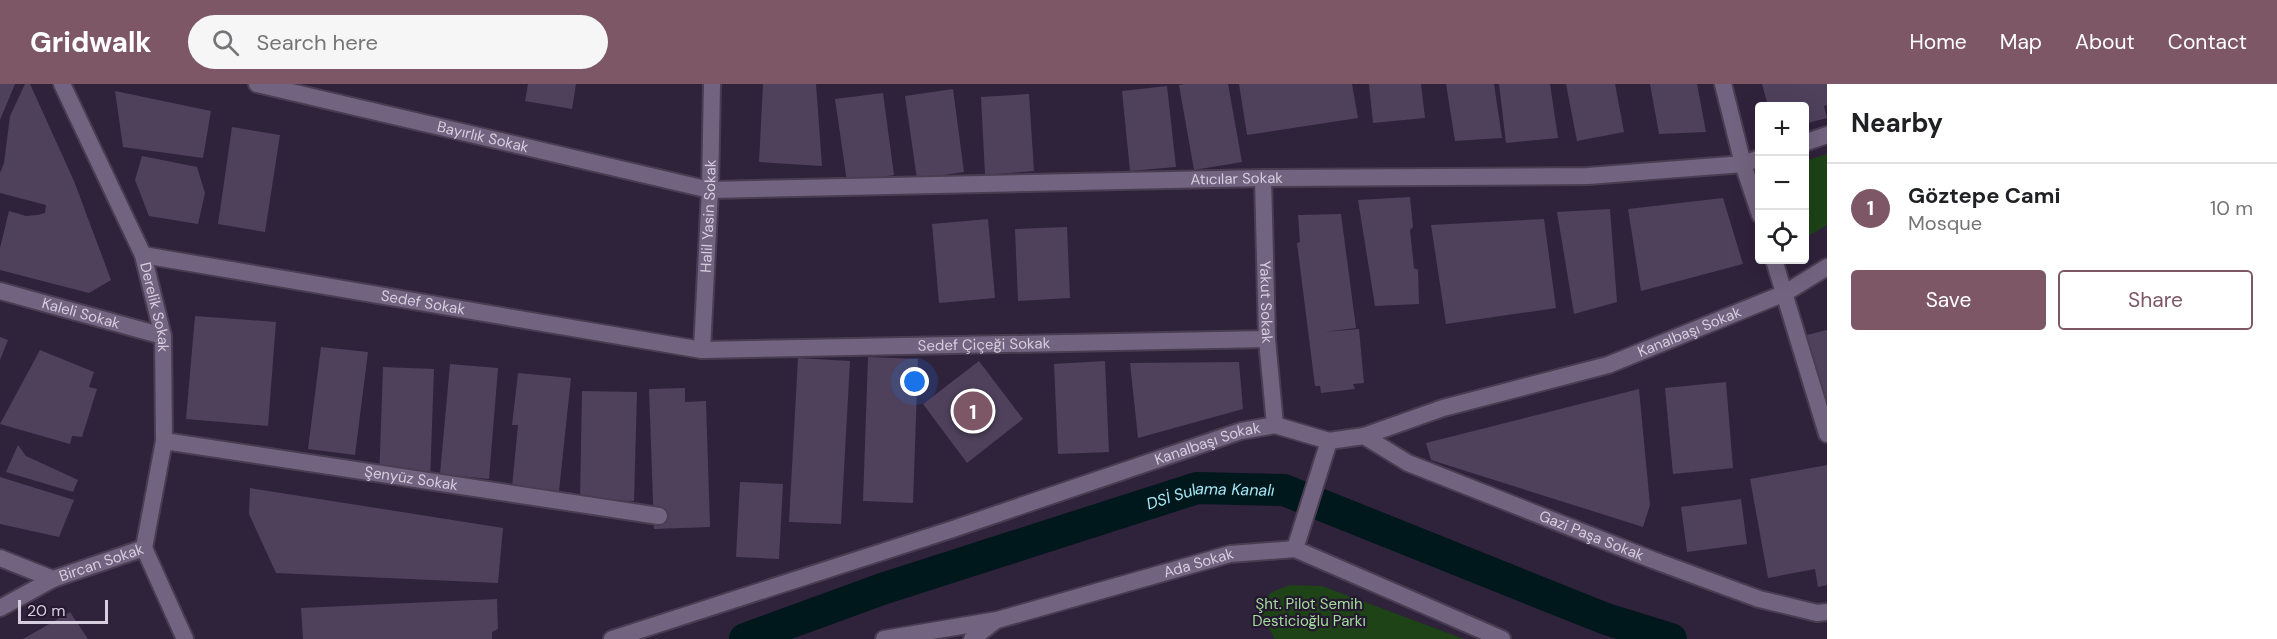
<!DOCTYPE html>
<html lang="en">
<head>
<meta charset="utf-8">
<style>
  body { margin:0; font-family:"DM Sans",sans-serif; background:#f6f6f6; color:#202124 }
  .controls { position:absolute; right:18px; top:18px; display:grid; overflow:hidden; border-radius:6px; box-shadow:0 6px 24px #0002 }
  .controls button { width:54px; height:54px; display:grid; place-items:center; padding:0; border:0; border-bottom:2px solid #e0e0e0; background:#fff; color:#202124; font:30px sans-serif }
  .scale { position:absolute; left:18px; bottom:15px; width:90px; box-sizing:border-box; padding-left:6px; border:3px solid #d6cede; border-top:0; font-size:16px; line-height:21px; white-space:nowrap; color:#d6cede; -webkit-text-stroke:4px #251830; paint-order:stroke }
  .you { position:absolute; left:915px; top:298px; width:21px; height:21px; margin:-15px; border:4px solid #fff; border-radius:50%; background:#1a73e8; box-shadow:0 0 0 9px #1a73e833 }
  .badge { display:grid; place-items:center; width:39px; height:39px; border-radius:50%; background:#7e5766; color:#fff; font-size:20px; font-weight:700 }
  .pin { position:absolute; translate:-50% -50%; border:3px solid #fff; box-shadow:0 2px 6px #0006 }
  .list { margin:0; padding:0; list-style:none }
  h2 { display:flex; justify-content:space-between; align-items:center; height:78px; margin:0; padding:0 24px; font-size:26px }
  h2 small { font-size:20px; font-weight:400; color:#757577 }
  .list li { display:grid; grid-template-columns:39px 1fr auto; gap:18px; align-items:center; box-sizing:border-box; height:90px; padding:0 24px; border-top:2px solid #e0e0e0 }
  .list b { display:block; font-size:22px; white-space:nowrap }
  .list p { margin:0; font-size:20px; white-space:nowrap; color:#757577 }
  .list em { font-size:20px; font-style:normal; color:#757577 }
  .actions { display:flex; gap:12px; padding:18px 24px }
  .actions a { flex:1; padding:14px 0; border:2px solid #7e5766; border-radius:6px; text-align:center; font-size:21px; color:#7e5766 }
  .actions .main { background:#7e5766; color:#fff }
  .icon { flex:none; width:33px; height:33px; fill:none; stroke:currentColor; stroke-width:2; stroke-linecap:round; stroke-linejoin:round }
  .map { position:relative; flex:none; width:1827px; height:555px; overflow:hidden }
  header { display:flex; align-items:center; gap:36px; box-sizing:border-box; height:84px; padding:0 30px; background:#7e5766; color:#fff }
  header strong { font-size:28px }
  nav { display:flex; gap:33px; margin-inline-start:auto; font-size:21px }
  .search { width:420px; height:54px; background:#f6f6f6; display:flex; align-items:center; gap:15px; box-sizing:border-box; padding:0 21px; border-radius:33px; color:#757577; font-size:22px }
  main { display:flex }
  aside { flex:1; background:#fff }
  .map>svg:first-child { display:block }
</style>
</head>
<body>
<header>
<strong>Gridwalk</strong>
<div class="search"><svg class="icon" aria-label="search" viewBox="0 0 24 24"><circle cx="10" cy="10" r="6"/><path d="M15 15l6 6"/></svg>Search here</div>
<nav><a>Home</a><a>Map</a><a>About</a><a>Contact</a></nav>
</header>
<main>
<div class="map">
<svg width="1827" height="555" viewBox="0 0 1827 555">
  <rect width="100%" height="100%" fill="#2f223b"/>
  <path fill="#1d4317" d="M1827,70V141L1805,154V77Z
    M1290,501L1322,502L1464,555H1275C1256,524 1251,514 1290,501Z"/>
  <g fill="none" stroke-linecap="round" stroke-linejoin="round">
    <path stroke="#00171c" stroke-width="32" id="s1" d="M745,555L882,505L1197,404L1284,406L1606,535L1671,555"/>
  </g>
  <path fill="#4f415c" d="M0,0H15L0,36Z
    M25,0H30L74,97L111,196L89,209L0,186V164L9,127L26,132L37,131L45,129L46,121L0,109V89L4,79L10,32Z
    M528,0H576L572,25L525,17Z
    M763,0H816L822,82L759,78Z
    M1185,0H1228L1242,78L1194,86L1179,1Z
    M1239,0H1352L1358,34L1247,51Z
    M1369,0H1421L1425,34L1373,39Z
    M1446,0H1494L1502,54L1455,57Z
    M1499,0H1550L1558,54L1506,59Z
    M1566,0H1615L1624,48L1577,57Z
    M1650,0H1697L1706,48L1659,50Z
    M1762,0H1827V21L1824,22L1827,34L1804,40V22H1768Z
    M1167,2L1176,83L1130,87L1122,7Z
    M953,5L964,88L917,95L905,12Z
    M115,7L211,27L203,74L123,63Z
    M883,9L894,91L847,98L835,15Z
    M1029,10L1034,87L985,91L981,13Z
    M232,43L280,51L265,148L218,140Z
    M142,72L197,83L205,109L198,140L149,132L135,96Z
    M1410,113L1413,143L1410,146L1414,184L1418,186L1419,220L1375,222L1358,116Z
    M1723,114L1743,180L1641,207L1628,125Z
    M1610,125L1617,218L1574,230L1557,128Z
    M1341,130L1356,244L1324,248L1359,245L1364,299L1353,300L1355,305L1321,309L1320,302H1315L1297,159L1300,158L1298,131Z
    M988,135L995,214L939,219L932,140Z
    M1544,135L1556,224L1446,240L1431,141Z
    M1067,143L1070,214L1018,217L1015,145Z
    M195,232L276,238L268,342L186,335Z
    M1827,246V330L1803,252Z
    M0,253L8,256L0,276Z
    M321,263L368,268L355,371L308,365Z
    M40,266L94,288L89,303L97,305L82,353L72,352L70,360L0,340Z
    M868,273L918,275L913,419L863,417Z
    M798,274L850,277L841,440L789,438Z
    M979,277L1023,335L967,379L923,320Z
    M1105,277L1109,368L1058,370L1054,280Z
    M1239,278L1243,325L1138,354L1130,279Z
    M450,280L498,284L489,395L440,390Z
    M383,283L434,285L430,398L379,397Z
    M518,289L571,294L559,407L512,403L518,341H512Z
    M1726,298L1733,384L1673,390L1665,304Z
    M685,304V318L706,317L710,443L654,445L649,305Z
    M1639,305L1650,421L1643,443L1431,376L1426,359Z
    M582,307L637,308L634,417L580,416Z
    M18,361L26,372L78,396L73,408L6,388Z
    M1827,381V501L1818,503L1815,485L1768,494L1750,395Z
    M0,393L74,416L59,453L0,440Z
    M740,398L783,400L779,475L736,473Z
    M250,404L503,444L498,499L276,489L249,430Z
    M1741,415L1747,460L1687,468L1681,423Z
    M497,515L498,545L492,548V555H303L301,524Z
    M70,528L88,555H23Z"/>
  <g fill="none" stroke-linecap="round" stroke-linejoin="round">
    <defs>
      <g id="minor">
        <path id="s2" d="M62,0L143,171L163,252L164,357L144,464"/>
        <path id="s3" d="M257,0L710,106L1263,94L1588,92L1743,80L1760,74"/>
        <path d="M1723,0L1743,80L1760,131"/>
        <path d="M1804,59L1827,51"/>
        <path id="s4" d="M1263,94L1267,255L1275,341"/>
        <path id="s5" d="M143,171L702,266L1267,255"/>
        <path d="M1774,176L1827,350"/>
        <path id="s6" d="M0,207L163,252"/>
        <path id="s7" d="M702,266L710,106L712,0"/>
        <path id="s8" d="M1364,352L1408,379L1653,476L1759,515L1817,529L1827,528"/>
        <path id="s9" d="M164,357L659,432"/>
        <path d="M1295,465L1329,357"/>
        <path id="s10" d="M0,474L53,495L144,464L185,555"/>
        <path d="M0,524L53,495"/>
        <path id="s11" d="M612,555L953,445L1241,347L1275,341L1329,357L1364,352L1443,324L1608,281L1785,209L1827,183"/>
        <path id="s12" d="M884,555L997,536L1230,470L1295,465L1502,555"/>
        <path d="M972,555L995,537"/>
      </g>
    </defs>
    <use href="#minor" stroke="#493d52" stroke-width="20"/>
    <use href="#minor" stroke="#726480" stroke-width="16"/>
  </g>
  <g text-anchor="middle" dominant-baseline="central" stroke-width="4.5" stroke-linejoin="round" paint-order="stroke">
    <g font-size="15" fill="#d6cede" stroke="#251830">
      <text stroke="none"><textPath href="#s3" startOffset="232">Bayırlık Sokak</textPath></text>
      <text stroke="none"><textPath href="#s3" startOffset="992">Atıcılar Sokak</textPath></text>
      <text stroke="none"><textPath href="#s7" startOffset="134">Halil Yasin Sokak</textPath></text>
      <text stroke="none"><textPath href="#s5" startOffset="284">Sedef Sokak</textPath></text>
      <text stroke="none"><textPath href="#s4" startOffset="124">Yakut Sokak</textPath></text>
      <text stroke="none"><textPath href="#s2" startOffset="243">Derelik Sokak</textPath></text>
      <text stroke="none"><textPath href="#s6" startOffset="84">Kaleli Sokak</textPath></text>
      <text stroke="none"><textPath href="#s11" startOffset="1131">Kanalbaşı Sokak</textPath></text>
      <text stroke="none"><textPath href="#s5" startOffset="849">Sedef Çiçeği Sokak</textPath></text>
      <text stroke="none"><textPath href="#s11" startOffset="627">Kanalbaşı Sokak</textPath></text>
      <text stroke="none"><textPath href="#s9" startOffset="250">Şenyüz Sokak</textPath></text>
      <text stroke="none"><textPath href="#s8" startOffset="249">Gazi Paşa Sokak</textPath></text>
      <text stroke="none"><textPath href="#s12" startOffset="324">Ada Sokak</textPath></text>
      <text stroke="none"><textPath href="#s10" startOffset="108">Bircan Sokak</textPath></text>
    </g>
    <g font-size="15" fill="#a3df99" stroke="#251830">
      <text x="1309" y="520">Şht. Pilot Semih<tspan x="1309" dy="17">Desticioğlu Parkı</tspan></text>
    </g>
    <g font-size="16" font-style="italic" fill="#a8e9f8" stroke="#251830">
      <text stroke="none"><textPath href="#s1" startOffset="489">DSİ Sulama Kanalı</textPath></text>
    </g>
  </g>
</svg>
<div class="controls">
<button>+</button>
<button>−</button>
<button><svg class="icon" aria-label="locate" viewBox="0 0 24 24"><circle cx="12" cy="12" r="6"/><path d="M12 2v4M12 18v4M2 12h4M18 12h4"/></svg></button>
</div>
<div class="scale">20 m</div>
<div class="you"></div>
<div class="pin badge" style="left:973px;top:327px">1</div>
</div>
<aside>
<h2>Nearby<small></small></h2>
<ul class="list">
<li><span class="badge">1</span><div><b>Göztepe Cami</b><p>Mosque</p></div><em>10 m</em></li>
</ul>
<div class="actions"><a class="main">Save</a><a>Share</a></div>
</aside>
</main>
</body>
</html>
